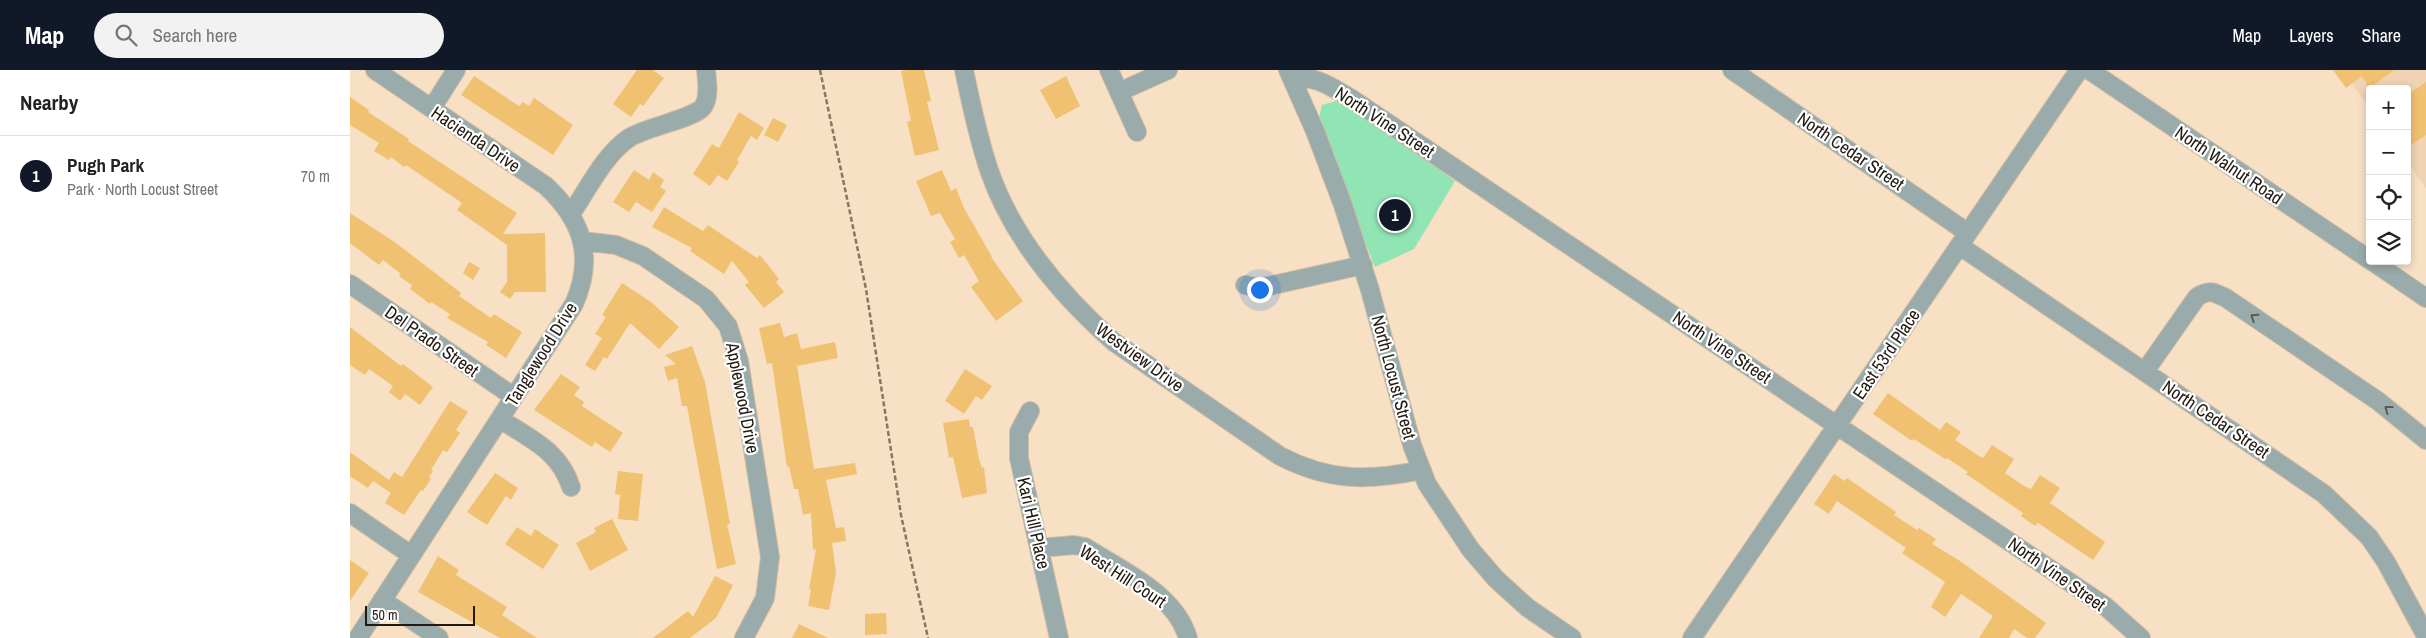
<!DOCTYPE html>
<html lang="en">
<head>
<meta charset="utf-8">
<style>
  body { margin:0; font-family:"Archivo Narrow",sans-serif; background:#f2f2f2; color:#222 }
  .controls { position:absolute; right:15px; top:15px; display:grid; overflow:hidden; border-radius:5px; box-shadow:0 2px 8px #0003 }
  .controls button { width:45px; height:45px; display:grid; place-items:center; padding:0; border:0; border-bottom:1px solid #e0e0e0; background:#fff; color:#222; font:25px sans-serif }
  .scale { position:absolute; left:15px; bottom:12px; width:110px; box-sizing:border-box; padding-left:5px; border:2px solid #221a10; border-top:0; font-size:14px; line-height:18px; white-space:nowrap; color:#221a10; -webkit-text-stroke:4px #fff; paint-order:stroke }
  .you { position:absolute; left:909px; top:219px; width:18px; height:18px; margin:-12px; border:4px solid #fff; border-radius:50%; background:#1a73e8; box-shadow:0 0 0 8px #1a73e833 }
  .badge { display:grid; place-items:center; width:32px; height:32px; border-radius:50%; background:#111827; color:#fff; font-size:16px; font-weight:700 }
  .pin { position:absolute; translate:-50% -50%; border:2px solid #fff; box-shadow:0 1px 5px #0006 }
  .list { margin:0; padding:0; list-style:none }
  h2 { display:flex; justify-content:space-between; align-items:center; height:65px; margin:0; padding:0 20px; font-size:21px }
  h2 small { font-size:16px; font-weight:400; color:#767676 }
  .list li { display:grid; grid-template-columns:32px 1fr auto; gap:15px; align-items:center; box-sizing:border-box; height:80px; padding:0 20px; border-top:1px solid #e0e0e0 }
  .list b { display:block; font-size:19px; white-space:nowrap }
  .list p { margin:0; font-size:16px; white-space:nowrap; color:#767676 }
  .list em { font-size:16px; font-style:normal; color:#767676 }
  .icon { flex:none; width:28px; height:28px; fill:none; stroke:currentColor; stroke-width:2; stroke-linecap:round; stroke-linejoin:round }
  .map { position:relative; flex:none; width:2076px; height:568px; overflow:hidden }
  header { display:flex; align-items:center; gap:30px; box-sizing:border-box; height:70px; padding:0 25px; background:#111827; color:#fff }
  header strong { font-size:24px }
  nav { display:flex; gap:28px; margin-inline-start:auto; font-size:18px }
  .search { width:350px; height:45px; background:#f2f2f2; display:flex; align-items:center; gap:12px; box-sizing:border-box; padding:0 18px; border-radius:28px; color:#767676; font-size:19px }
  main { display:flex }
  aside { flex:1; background:#fff }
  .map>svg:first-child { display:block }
</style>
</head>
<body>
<header>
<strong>Map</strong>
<div class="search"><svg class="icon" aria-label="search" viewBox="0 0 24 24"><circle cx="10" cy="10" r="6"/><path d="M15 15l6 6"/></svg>Search here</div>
<nav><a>Map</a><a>Layers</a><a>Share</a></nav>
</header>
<main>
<aside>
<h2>Nearby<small></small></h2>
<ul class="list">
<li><span class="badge">1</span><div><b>Pugh Park</b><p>Park · North Locust Street</p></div><em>70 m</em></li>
</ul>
</aside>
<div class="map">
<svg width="2076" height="568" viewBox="0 0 2076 568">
  <rect width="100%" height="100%" fill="#f7e0c4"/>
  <path fill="#f0d3b2" d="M1992,0H2076V118L2057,92V19H2020V39Z"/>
  <path fill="#91e4b3" d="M986,31L1018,49L1105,111L1064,179L1025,197L968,53L972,35Z"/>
  <path fill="#f0c171" d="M287,0H303L314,8L293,36L290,34L281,47L263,34Z
    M558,0H574L581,31L577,32L589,80L565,86L557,52L561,51L551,1Z
    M1983,0H2044L2019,18L2012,6L1996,18Z
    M124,6L169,36L173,32L179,36L184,28L223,55L203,85L111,25Z
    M716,6L730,36L706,49L690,20Z
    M2076,12V65L2057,78V25Z
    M0,27L19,40L18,42L59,69L58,71L167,143L153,164L195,163L196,222H165L160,229L150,222L157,212V175L107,140L112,133L56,95L54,97L41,87L39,90L24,81L29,73L0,55Z
    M389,42L414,58L407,70L401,66L387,90L389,92L377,111L368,105L360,116L343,104L362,74L369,78Z
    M423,48L437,55L428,72L414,65Z
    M284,100L299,110L303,102L314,110L310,117L316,121L302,142L286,132L279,142L263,132Z
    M592,100L601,121L606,118L614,138L642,187H641L673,231L646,251L621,217L629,211L614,185L609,188L600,172L605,169L590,143L581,146L566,111Z
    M314,137L353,161L358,155L407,188L410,185L429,209L426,212L434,222L414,238L395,215L399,212L382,191L374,204L340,181L342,178L302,157Z
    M0,143L46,173L111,223L109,226L141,248L144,244L172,262L156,288L136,275L138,272L97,248L100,244L81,232L80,234L60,219L62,215L49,206L51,204L33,190L29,195L0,173Z
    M119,192L130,198L123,210L113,203Z
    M272,213L301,232L329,257L309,279L280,253L257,289L254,287L245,301L235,295L252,268L245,264L256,247L252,245Z
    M430,253L434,267L447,263L451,279L485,272L488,288L447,296L464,399L505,393L507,404L476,410L486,458L494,457L496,471L482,473L486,503L479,540L458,536L461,519H459L466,479L463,480L461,443L453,445L448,419H444L439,396L437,397L422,293L417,294L409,258Z
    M0,257L51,296L53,294L83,317L70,335L55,324L50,331L39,322L43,316L19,299L15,305L0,295Z
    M342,276L355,312L380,454H377L386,494L367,499L337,336H332L327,308L318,311L314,297L326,294L315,285Z
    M615,299L642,316L632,330L626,326L614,344L595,331Z
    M211,304L230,317L224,325L234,332L232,336L273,363L260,382L245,372L242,377L184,340Z
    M1538,323L1590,360L1596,352L1611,362L1605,370L1629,386L1633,388L1642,375L1664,389L1655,403L1674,416L1681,419L1690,405L1710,418L1700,433L1755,472L1743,490L1688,453L1685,456L1671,446L1673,443L1616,404L1618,402L1597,388L1595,389L1564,369L1562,371L1523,344Z
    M100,331L118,342L106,360L110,363L97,382L93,380L81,400L83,401L79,407L81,409L73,421L71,420L54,445L35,433L41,423L23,411L18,418L0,406V382L39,410L44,402L52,407Z
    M619,349L620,357H623L629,389L632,398L634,397L637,423L612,428L603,387L599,388L593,353Z
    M268,401L293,404L288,451L268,449L270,425L265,424Z
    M145,403L168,418L161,430L156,426L137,455L117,442Z
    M1484,404L1495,411L1497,408L1546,442L1544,445L1567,460L1569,458L1586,469L1582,474L1610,491L1696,553L1685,568H1677L1664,559L1659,568H1629L1643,546L1611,524L1595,547L1581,537L1595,512L1552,483L1556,478L1487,431L1479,444L1464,434Z
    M262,449L278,480L240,501L226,473L246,462L244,458Z
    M167,457L181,466L185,459L209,475L193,499L155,474Z
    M88,486L109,500L106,505L157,537L152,545L187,568H150L68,522Z
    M0,490L19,503L0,531Z
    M365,506L383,515L366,548L340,568H303L338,541L343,547Z
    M536,543L537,564L515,565V544Z
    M449,554L478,568H442Z"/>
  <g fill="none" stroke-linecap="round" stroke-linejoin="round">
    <defs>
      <path id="minor" d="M614,0C621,34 628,67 639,100C662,167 712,226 764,272L930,386C980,412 1019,411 1072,400
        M759,0L787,62
        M938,0L965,61L993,135L1020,220L1062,375L1077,414L1121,480L1146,509L1178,538L1222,568
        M1382,0L1618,163
        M1739,0L2020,190
        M942,9C965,4 983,18 1002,29L1755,536L1791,568
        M769,22L818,0
        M82,38L106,0
        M221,144C238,119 254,85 279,68C296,57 343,49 353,37C360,27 357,11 356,0
        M232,171L266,175L293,186L356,229L378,256L389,291L420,487L415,528L394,568
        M1610,176L1974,424L2019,467L2036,492L2076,566
        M2022,191L2076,228
        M0,214L164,327
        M895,215L910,218L1013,195
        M1795,301L1847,227C1859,219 1864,222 1876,228L2028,331L2076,370
        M680,341L669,362V388L709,568
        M150,349C180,369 209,380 221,417
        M0,443L61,485
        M690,478L724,475L735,477C772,501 825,523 838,568
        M32,530L89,568
        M8,568L224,234C245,186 232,150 196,116L25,0
        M1342,568L1729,0"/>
    </defs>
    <use href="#minor" stroke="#d1bca4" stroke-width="20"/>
    <path stroke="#867764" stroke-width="2.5" stroke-dasharray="5 2.5" stroke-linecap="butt" d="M470,0L516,219L551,445L578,568"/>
    <use href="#minor" stroke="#99abaa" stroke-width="18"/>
  </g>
  <defs><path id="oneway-chevron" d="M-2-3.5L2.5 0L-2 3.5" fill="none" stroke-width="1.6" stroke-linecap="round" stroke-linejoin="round" transform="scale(1.25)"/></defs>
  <g stroke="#585b55">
    <use href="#oneway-chevron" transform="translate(1904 247) rotate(-146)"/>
    <use href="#oneway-chevron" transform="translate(2038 339) rotate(-143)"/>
  </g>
  <g text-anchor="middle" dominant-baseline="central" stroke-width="4.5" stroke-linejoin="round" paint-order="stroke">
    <g font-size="18" fill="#221a10" stroke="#fff">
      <text transform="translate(1035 52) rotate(33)">North Vine Street</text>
      <text transform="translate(126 69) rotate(34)">Hacienda Drive</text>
      <text transform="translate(1501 81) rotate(34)">North Cedar Street</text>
      <text transform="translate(1879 95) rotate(34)">North Walnut Road</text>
      <text transform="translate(82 271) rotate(35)">Del Prado Street</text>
      <text transform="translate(1372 277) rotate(34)">North Vine Street</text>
      <text transform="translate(191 284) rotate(-58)">Tanglewood Drive</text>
      <text transform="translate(1536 284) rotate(-56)">East 53rd Place</text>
      <text transform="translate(790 287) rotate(36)">Westview Drive</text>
      <text transform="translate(1044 307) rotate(75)">North Locust Street</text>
      <text transform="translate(393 328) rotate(79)">Applewood Drive</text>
      <text transform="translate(1866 349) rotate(34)">North Cedar Street</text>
      <text transform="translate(684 453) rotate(77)">Kari Hill Place</text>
      <text transform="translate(1707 504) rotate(35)">North Vine Street</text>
      <text transform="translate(773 506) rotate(33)">West Hill Court</text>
    </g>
  </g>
</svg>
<div class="controls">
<button>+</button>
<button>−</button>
<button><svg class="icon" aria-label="locate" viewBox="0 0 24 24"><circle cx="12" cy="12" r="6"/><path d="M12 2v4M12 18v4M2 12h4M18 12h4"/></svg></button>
<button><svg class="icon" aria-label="layers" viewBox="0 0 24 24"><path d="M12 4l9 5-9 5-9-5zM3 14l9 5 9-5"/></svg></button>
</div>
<div class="scale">50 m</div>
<div class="you"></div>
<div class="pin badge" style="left:1045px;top:145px">1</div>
</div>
</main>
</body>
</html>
